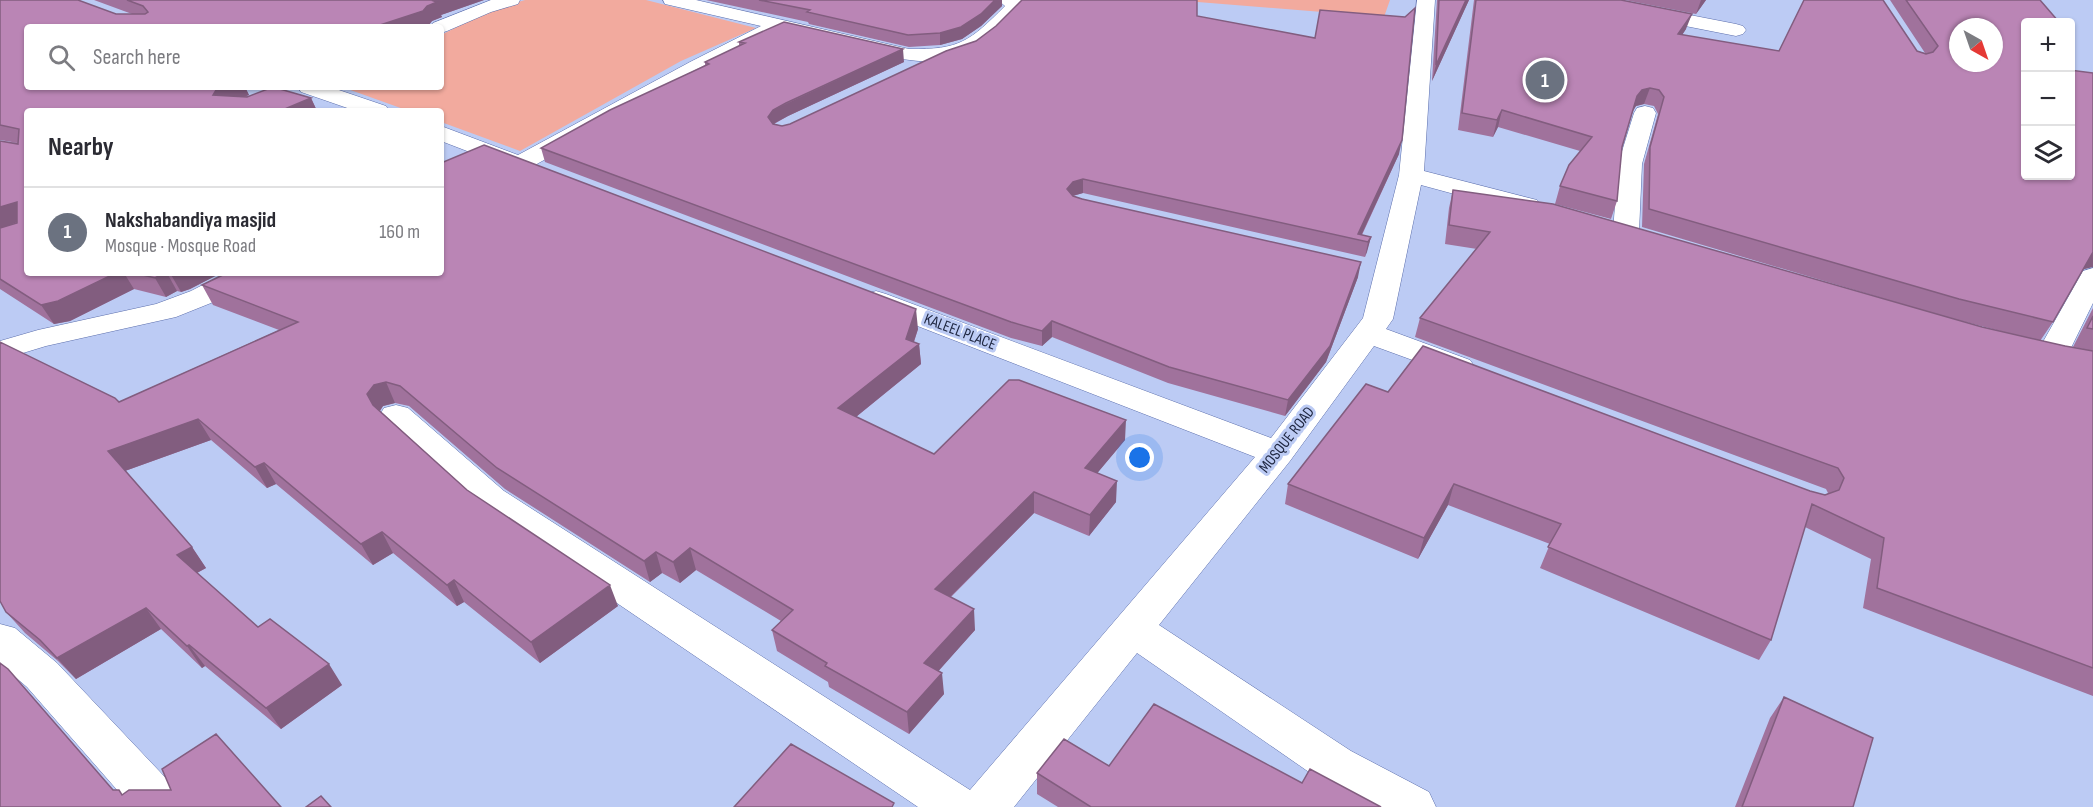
<!DOCTYPE html>
<html lang="en">
<head>
<meta charset="utf-8">
<style>
  body { margin:0; font-family:"Sofia Sans Condensed",sans-serif; background:#f7f7f7; color:#2b2b33 }
  .controls { position:absolute; right:18px; top:18px; display:grid; overflow:hidden; border-radius:6px; box-shadow:0 2px 4px #0004 }
  .controls button { width:54px; height:54px; display:grid; place-items:center; padding:0; border:0; border-bottom:2px solid #e1e1e2; background:#fff; color:#2b2b33; font:30px sans-serif }
  .compass { position:absolute; left:1949px; top:18px; width:54px; height:54px; border-radius:50%; background:#fff; box-shadow:0 2px 4px #0004; rotate:140deg }
  .you { position:absolute; left:1140px; top:458px; width:21px; height:21px; margin:-15px; border:4px solid #fff; border-radius:50%; background:#1a73e8; box-shadow:0 0 0 9px #1a73e833 }
  .badge { display:grid; place-items:center; width:39px; height:39px; border-radius:50%; background:#d93025; color:#fff; font-size:20px; font-weight:700 }
  .pin { position:absolute; translate:-50% -50%; border:3px solid #fff; box-shadow:0 2px 6px #0006 }
  .list { margin:0; padding:0; list-style:none }
  h2 { display:flex; justify-content:space-between; align-items:center; height:78px; margin:0; padding:0 24px; font-size:26px }
  h2 small { font-size:20px; font-weight:400; color:#7c7c81 }
  .list li { display:grid; grid-template-columns:39px 1fr auto; gap:18px; align-items:center; box-sizing:border-box; height:90px; padding:0 24px; border-top:2px solid #e1e1e2 }
  .list b { display:block; font-size:22px; white-space:nowrap }
  .list p { margin:0; font-size:20px; white-space:nowrap; color:#7c7c81 }
  .list em { font-size:20px; font-style:normal; color:#7c7c81 }
  .icon { flex:none; width:33px; height:33px; fill:none; stroke:currentColor; stroke-width:2; stroke-linecap:round; stroke-linejoin:round }
  .map { position:relative; flex:none; width:2093px; height:807px; overflow:hidden }
  .search { position:absolute; background:#fff; box-shadow:0 2px 4px #0004; left:24px; top:24px; width:420px; height:66px; display:flex; align-items:center; gap:15px; box-sizing:border-box; padding:0 21px; border-radius:6px; color:#7c7c81; font-size:22px }
  .panel { position:absolute; background:#fff; box-shadow:0 2px 4px #0004; left:24px; top:108px; width:420px; height:168px; border-radius:6px }
  .map>svg:first-child { display:block }
</style>
</head>
<body>
<div class="map">
<svg width="2093" height="807" viewBox="0 0 2093 807">
  <rect width="100%" height="100%" fill="#bccbf4"/>
  <path fill="#f2aa9e" d="M525,0H646L756,28L681,61L520,151L441,122V111H409L342,87H441V35L488,11Z
    M1173,0H1390L1384,17Z"/>
  <g fill="none" stroke-linecap="round" stroke-linejoin="round">
    <defs>
      <path id="minor" d="M491,0H520L518,4L491,12L447,31L441,33V27H430L433,23Z
        M663,0H696L909,49C960,50 970,41 1005,6L998,0H1024L1025,2C1020,13 1011,22 1002,30C960,74 915,63 862,50C835,44 808,38 782,31L704,70L528,169L519,171L441,141V126L518,155L690,62L761,26L665,4Z
        M1417,0H1435L1424,171L1537,200L1541,206L1537,212L1528,214L1421,185L1393,319L1386,329L1470,360L1475,367L1470,374L1459,377L1374,346L1290,461L1159,625L1351,751L1429,792L1436,807H1368L1319,779L1137,653L1014,807H918L478,509L384,424L379,416L384,408L396,405L408,408L504,491L970,790L1255,457L866,306L861,300L866,294L876,291L886,294L1271,438L1363,318L1399,175Z
        M1575,0H1613L1736,24L1743,26L1746,30L1743,34L1736,36L1584,6L1577,4Z
        M298,87H330L386,106L389,111H356L301,92Z
        M1645,106L1653,108L1656,113L1642,164L1639,232L1636,238L1626,240L1616,238L1613,232L1618,164L1634,113L1637,108Z
        M2093,268V303L2067,356L2062,363L2051,365L2040,363L2035,356L2083,271Z
        M226,273H262L258,279L211,303L176,317L46,346L0,360V341L38,330L156,304L191,291Z
        M0,624L15,628L57,663L179,792L186,807H132L27,687L0,664Z"/>
    </defs>
    <use href="#minor" stroke="#5b6eac" stroke-width="1"/>
    <use href="#minor" fill="#fff" fill-rule="evenodd"/>
  </g>
  <path fill="#a0729c" fill-rule="evenodd" d="M0,0L116,14H132L94,0H484L441,15L442,17L432,21L428,26L425,27H27L246,89L249,95L246,96L311,98L317,111H27V273H221L190,289L181,292L177,291L166,297L134,289L70,321L54,324L0,289V141L18,143L0,140Z
    M706,0H1002V6L981,26L962,39L940,45L909,47L809,24L808,22Z
    M1437,0H1469L1432,81Z
    M1474,0H1621L1686,29L1682,35L1779,51H1917L1925,53L1890,0H2040L2025,22L2083,269L2053,322L2040,341L2093,351V696L1863,608L1871,559L1805,527L1771,640L1759,660L1540,568L1550,544L1448,505L1418,559L1285,504L1288,484L1388,392L1825,495L1828,493L1826,489L1415,337L1420,318L1477,249L1445,244L1449,208L1453,190L1925,311L1642,227L1644,164L1658,114L1654,106L1644,104L1636,106L1633,111L1622,147L1617,201L1611,219L1555,204L1560,186L1580,151L1498,127L1493,137L1458,130ZM1954,319L2008,333L1982,327Z
    M1625,0H1706L1696,14Z
    M1021,2L1197,16L1399,154L1362,235L1371,237L1365,257L1083,193L1073,196L1358,277L1326,362L1285,416L1168,383L1052,337L1042,346L1011,338L545,162L541,148L705,65V62L739,46V42L904,62L788,116L774,124L782,126L790,124L976,41L996,26Z
    M202,285L918,329L914,342L919,344L921,364L856,417L934,454L1125,440L1097,473L1116,502L1089,536L1034,513L951,597L975,630L938,671L944,694L909,734L829,687L828,682L777,651L772,630L781,621L696,570L680,583L662,573L650,582L505,489L409,406L395,403L383,406L380,411L467,490L618,606L540,663L464,602L457,606L393,553L373,565L276,484L267,488L211,440L125,471L192,547L206,568L197,573L258,627L342,685L281,729L205,666L202,668L161,629L76,679L58,661L25,633L6,612L119,402L279,330L213,305Z
    M2093,308V351L2073,347Z
    M1784,697L1853,807H1735L1770,718Z
    M1109,766L1302,783L1381,807H1058L1037,794V773Z"/>
  <path fill="#825d7f" d="M438,0H484L441,15L442,17L432,21L428,26L425,27H374L427,6Z
    M995,0H1002V6L981,26L962,39L940,45V33Z
    M1466,0H1469L1432,81L1436,65Z
    M1701,0H1706L1696,14Z
    M1692,14L1686,29L1672,50L1678,34Z
    M903,49L904,62L788,116L775,123L770,130L768,117L773,110Z
    M217,87H252L246,89L249,95L225,104L213,95Z
    M1650,88L1644,104L1636,106L1632,112L1637,96L1642,90Z
    M311,98L317,111H280Z
    M1502,110L1498,127L1493,137L1497,120Z
    M1402,140L1399,154L1359,240L1358,234Z
    M1083,179V193L1072,196L1067,189L1073,182Z
    M17,202L27,218L0,229V207Z
    M1371,237L1367,252L1365,257L1368,242Z
    M2093,252V267L2081,270Z
    M1361,262L1358,277L1326,362L1285,416L1288,400Z
    M116,273H124L134,289L70,321L54,324L41,305Z
    M164,273H167L177,291L166,297L155,278Z
    M170,273H221L190,289L181,292Z
    M916,309L918,329L911,350L919,344L921,364L841,429L838,408L906,339Z
    M1052,321V337L1042,346V331Z
    M386,382L395,403L383,406L377,415L367,394L374,385Z
    M198,419L211,440L122,472L108,451Z
    M1126,420L1125,440L1084,489L1085,468Z
    M264,463L276,484L267,488L255,467Z
    M1117,481L1116,502L1089,536L1090,515Z
    M1454,484L1448,505L1418,559L1424,538Z
    M1034,492V513L937,610L935,589Z
    M382,532L393,553L373,565L361,544Z
    M192,547L206,568L191,576L177,555Z
    M690,548L696,570L680,583L673,562Z
    M656,552L662,573L650,582L644,561Z
    M454,580L464,602L457,606L447,585Z
    M610,585L618,606L540,663L531,642Z
    M146,608L161,629L76,679L57,658Z
    M974,609L975,630L927,684L924,663Z
    M189,645L205,666L202,668L187,646Z
    M329,664L342,685L281,729L266,708Z
    M942,673L944,694L909,734L907,712Z"/>
  <path fill="#ba85b5" stroke="#825d7f" stroke-width="1.5" fill-rule="evenodd" d="M0,0H78L116,14H145L148,12L143,6L127,0H438L434,1L437,2L427,6L423,11L374,27H27V87H218L213,95L247,97L273,87L311,98L280,111H27V273H116L58,301L41,305L0,279V228L17,223V202L0,207V141L18,144L19,129L0,125Z
    M759,0H995L981,14L961,27L940,33L908,35L807,12L810,10Z
    M1022,0H1197V16L1315,38L1320,10L1405,17L1415,8L1402,140L1358,234L1371,237L1368,242L1083,179L1073,182L1067,189L1073,196L1082,199L1361,262L1330,346L1288,400L1169,367L1052,321L1042,331L1011,322L541,148L610,110L709,64L705,62L745,43L739,42L784,22L903,49L786,103L773,110L768,117L773,124L782,126L790,124L946,51L976,41L996,26Z
    M1439,0H1466L1436,65Z
    M1476,0H1621L1692,14L1678,34L1779,51L1804,0H1883L1917,51L1926,54L1933,52L1938,46L1906,0H2040L2059,22H2025V176H2070V70L2093,73V252L2053,322L1959,299L1649,209L1650,147L1664,97L1659,90L1650,88L1642,90L1637,96L1622,147L1617,201L1560,186L1569,165L1592,137L1502,110L1497,120L1462,113ZM1958,27H1994V63H1958Z
    M484,145L916,309L906,339L919,344L838,408L934,454L1009,380H1019L1126,420L1085,468L1117,481L1090,515L1034,492L935,589L974,609L924,663L942,673L907,712L825,666L827,663L772,630L793,610L690,548L673,562L656,552L644,561L497,468L400,386L386,382L374,385L367,394L373,405L467,490L610,585L531,642L454,580L447,585L382,532L361,544L264,463L255,467L198,419L108,451L192,547L177,555L258,627L270,619L329,664L266,708L189,645L187,646L146,608L57,658L40,640L6,612L0,601V342L115,398L119,402L298,322L202,285L227,273H441V163Z
    M1453,190L1553,204L1982,327L2065,346L2093,351V668L1877,588L1884,538L1812,504L1771,640L1548,547L1561,524L1454,484L1424,538L1288,484L1366,384L1388,392L1423,346L1810,491L1825,495L1839,490L1844,478L1838,468L1420,318L1490,232L1449,225Z
    M135,273H164L155,278Z
    M2093,316V329L2087,328Z
    M0,663L8,669L113,790H119L122,795L129,790H171L162,769L216,734L281,807H0Z
    M1784,697L1873,738L1853,807H1742Z
    M1154,704L1302,783L1310,769L1381,807H1091L1037,773L1064,739L1109,766Z
    M791,744L894,803L892,807H734Z
    M321,796L331,807H306Z"/>
  <g text-anchor="middle" dominant-baseline="central" stroke-width="6" stroke-linejoin="round" paint-order="stroke">
    <g font-size="16" fill="#202842" stroke="#bccbf4">
      <text transform="translate(960 332) rotate(21)">KALEEL PLACE</text>
      <text transform="translate(1287 440) rotate(-52)">MOSQUE ROAD</text>
    </g>
  </g>
</svg>
<div class="controls">
<button>+</button>
<button>−</button>
<button><svg class="icon" aria-label="layers" viewBox="0 0 24 24"><path d="M12 4l9 5-9 5-9-5zM3 14l9 5 9-5"/></svg></button>
</div>
<svg class="compass" viewBox="-18 -18 36 36"><path d="M0-13l5 13h-10z" fill="#e53935"/><path d="M0 13l5-13h-10z" fill="#7c7c81"/></svg>
<div class="you"></div>
<div class="pin badge" style="left:1545px;top:80px;background:#6b7280">1</div>
<div class="search"><svg class="icon" aria-label="search" viewBox="0 0 24 24"><circle cx="10" cy="10" r="6"/><path d="M15 15l6 6"/></svg>Search here</div>
<section class="panel">
<h2>Nearby<small></small></h2>
<ul class="list">
<li><span class="badge" style="background:#6b7280">1</span><div><b>Nakshabandiya masjid</b><p>Mosque · Mosque Road</p></div><em>160 m</em></li>
</ul>
</section>
</div>
</body>
</html>
